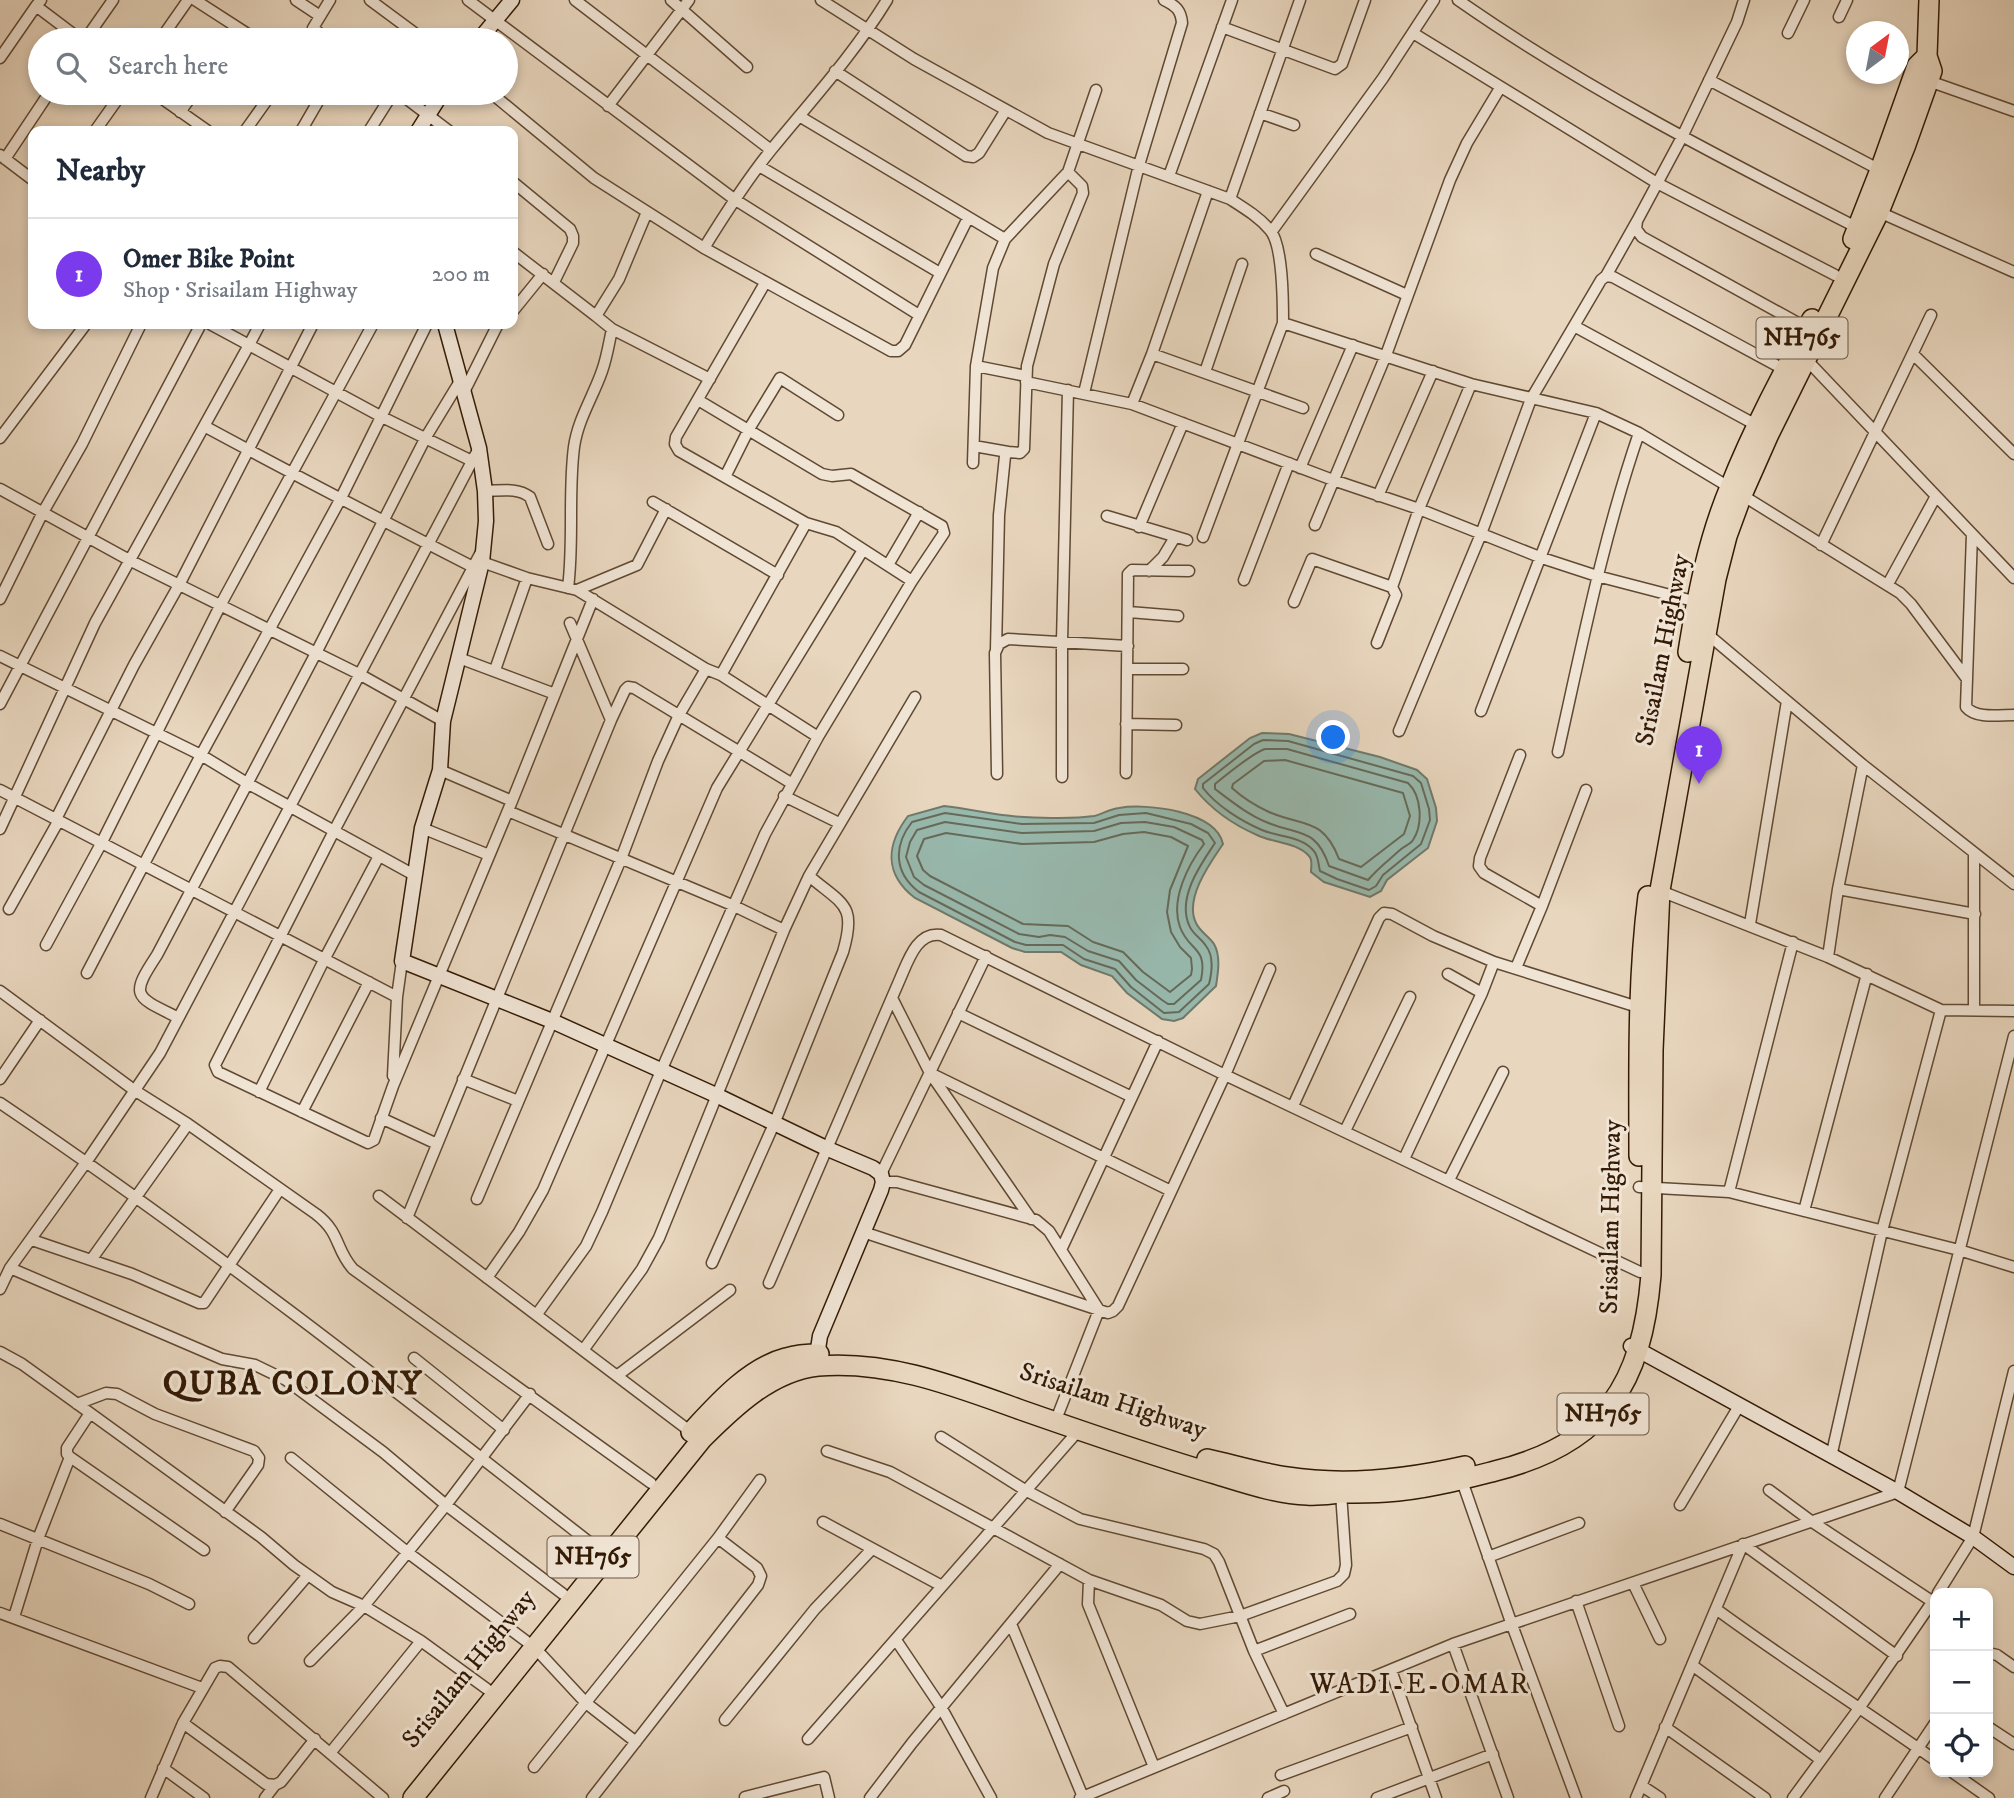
<!DOCTYPE html>
<html lang="en">
<head>
<meta charset="utf-8">
<style>
  body { margin:0; font-family:"IM FELL DW Pica",serif; background:#f6f6f7; color:#1f2937 }
  .controls { position:absolute; right:21px; bottom:21px; display:grid; overflow:hidden; border-radius:14px; box-shadow:0 4px 10px #0003 }
  .controls button { width:63px; height:63px; display:grid; place-items:center; padding:0; border:0; border-bottom:2px solid #e0e1e3; background:#fff; color:#1f2937; font:35px sans-serif }
  .compass { position:absolute; left:1846px; top:21px; width:63px; height:63px; border-radius:50%; background:#fff; box-shadow:0 4px 10px #0003; rotate:32deg }
  .you { position:absolute; left:1334px; top:738px; width:24px; height:24px; margin:-18px; border:5px solid #fff; border-radius:50%; background:#1a73e8; box-shadow:0 0 0 10px #1a73e833 }
  .badge { display:grid; place-items:center; width:46px; height:46px; border-radius:50%; background:#7c3aed; color:#fff; font-size:23px; font-weight:700 }
  .pin { position:absolute; translate:-50% -58px; filter:drop-shadow(0 2px 4px #0008) }
  .pin::after { content:''; position:absolute; top:37px; width:24px; height:21px; background:inherit; clip-path:polygon(0 0,100% 0,50% 100%) }
  .list { margin:0; padding:0; list-style:none }
  h2 { display:flex; justify-content:space-between; align-items:center; height:91px; margin:0; padding:0 28px; font-size:30px }
  h2 small { font-size:23px; font-weight:400; color:#747a83 }
  .list li { display:grid; grid-template-columns:46px 1fr auto; gap:21px; align-items:center; box-sizing:border-box; height:112px; padding:0 28px; border-top:2px solid #e0e1e3 }
  .list b { display:block; font-size:26px; white-space:nowrap }
  .list p { margin:0; font-size:23px; white-space:nowrap; color:#747a83 }
  .list em { font-size:23px; font-style:normal; color:#747a83 }
  .icon { flex:none; width:38px; height:38px; fill:none; stroke:currentColor; stroke-width:2; stroke-linecap:round; stroke-linejoin:round }
  .map { position:relative; flex:none; width:2014px; height:1798px; overflow:hidden }
  .search { position:absolute; background:#fff; box-shadow:0 4px 10px #0003; left:28px; top:28px; width:490px; height:77px; display:flex; align-items:center; gap:18px; box-sizing:border-box; padding:0 24px; border-radius:38px; color:#747a83; font-size:26px }
  .panel { position:absolute; background:#fff; box-shadow:0 4px 10px #0003; left:28px; top:126px; width:490px; height:203px; border-radius:14px }
  .map>svg:first-child { display:block }
</style>
</head>
<body>
<div class="map">
<svg width="2014" height="1798" viewBox="0 0 2014 1798">
  <rect width="100%" height="100%" fill="#e8d6be"/>
  <filter id="stains"><feTurbulence type="fractalNoise" baseFrequency=".00286" numOctaves="4"/><feColorMatrix values="0 0 0 0 .2 0 0 0 0 .09 0 0 0 0 .02 0 0 0 .5 -.17"/></filter>
  <radialGradient id="worn" r=".72"><stop offset=".6" stop-color="#630" stop-opacity="0"/><stop offset="1" stop-color="#630" stop-opacity=".3"/></radialGradient>
  <path fill="#98b9ae" stroke="#70796a" stroke-width="2" d="M1262,733L1289,734L1380,757L1417,770L1427,779L1436,808L1437,821L1428,848L1387,880L1381,891L1370,897L1324,882L1311,872C1311,866 1313,860 1309,856C1297,842 1273,843 1257,835C1234,825 1211,809 1195,789L1198,779L1250,738Z
    M944,806C971,809 998,816 1024,817C1044,818 1074,819 1094,816C1102,814 1110,809 1119,808C1147,803 1216,811 1223,844C1210,863 1184,899 1196,923C1200,932 1209,936 1214,944C1221,956 1218,973 1216,986L1183,1018L1174,1021L1162,1019L1127,993L1112,976L1081,965L1061,952H1025L1012,948L915,898C884,874 886,845 908,816Z"/>
  <g fill="none" stroke-linecap="round" stroke-linejoin="round">
    <path stroke="#666a59" stroke-width="2" d="M1263,740L1288,741L1413,776L1421,783L1429,809L1430,820L1421,844L1383,875L1376,886L1369,890L1337,879L1320,871C1318,864 1319,856 1313,850C1301,836 1278,837 1262,830C1241,821 1217,806 1203,788V784L1254,744Z
      M1265,749H1287L1408,783C1422,796 1423,825 1413,840C1411,844 1404,846 1400,850C1389,860 1378,868 1368,880L1329,866C1316,827 1299,836 1266,822C1247,814 1231,801 1215,789V784C1226,775 1253,753 1265,749Z
      M1285,760L1403,793L1410,816L1404,834L1361,867L1339,859C1323,817 1303,827 1269,812C1256,806 1243,798 1232,788L1233,784L1264,761Z
      M945,813L1022,824L1094,823L1119,815L1146,813L1191,824L1208,833L1215,843C1201,864 1177,897 1189,925C1192,934 1201,938 1206,946C1214,956 1212,972 1209,984L1179,1012L1164,1013L1131,987L1115,969L1084,959L1063,945H1026L1015,942L919,892C894,873 893,846 912,822Z
      M945,822L1022,833L1094,831L1121,823L1145,822L1174,827L1202,840L1204,844C1188,865 1170,900 1180,927C1189,952 1208,946 1201,980L1174,1004H1168L1162,1000L1136,980L1119,961L1088,951L1065,937L1050,935L1039,937L1019,934L924,885L914,877L906,857L910,842L917,830Z
      M1144,832L1171,837L1188,846L1170,890L1167,912L1171,932L1180,947L1191,958L1192,969L1191,975L1170,992L1143,972L1123,952L1093,942L1068,926L1023,924L930,876L923,870L917,856L924,839L946,833L1022,844L1094,842L1123,834Z"/>
    <defs>
      <path id="street" d="M41,0L36,6L81,40
        M195,0L257,40
        M296,0L320,16
        M370,0L424,40
        M468,0L734,199L919,315
        M575,0L771,150
        M671,0L747,67
        M821,0L914,59L1048,133L1230,199C1244,208 1259,217 1270,230C1283,245 1283,302 1283,323L1203,537
        M1458,0C1584,88 1721,158 1858,228
        M1744,0L1737,22L1682,137L1637,221L1636,229L1642,237L1807,328
        M1839,17L1847,0
        M1222,27L1335,69L1342,64L1365,0
        M1413,33L1657,183L1835,275
        M1788,33L1804,0
        M85,40L113,0
        M160,40L188,0
        M328,40L313,28L330,0
        M0,58L36,6
        M835,71L966,156L973,157L979,153L1006,110
        M1709,80L1880,170
        M1926,80L2014,111
        M154,93L208,131
        M399,93L449,131
        M491,93L594,178L704,248C725,214 746,181 771,150C811,101 854,54 887,0
        M608,106L689,0
        M180,112L194,93
        M1260,113L1294,125
        M799,116L1005,239
        M95,131L122,93
        M245,131L272,93
        M301,131L323,93
        M369,131L393,93
        M0,155L33,180
        M5,159L49,93
        M759,166L940,273
        M1169,176L1232,0
        M513,182L570,229L573,236V243L554,282
        M1208,191L1152,354L1303,408
        M1230,199L1300,0
        M1879,212L2014,272
        M1272,231L1383,78L1434,0
        M704,248L891,351H898L905,345L968,218
        M513,252L596,316L619,279L647,212
        M1316,254L1407,295
        M1606,276L1637,221
        M765,283L676,437L675,444L679,451L806,523L836,532L912,581
        M513,311L543,274
        M596,316L612,329L710,379
        M1283,323L1471,384L1596,413L1639,433L1729,487
        M260,324L249,345L382,417L472,461
        M1574,326L1758,426
        M1914,355L2014,454
        M1803,356L2014,578
        M976,366L1026,376
        M1205,372L1242,264
        M1026,382L1132,404L1333,480L1419,509L1542,558L1597,576L1701,603
        M1084,393L1139,165L1182,23C1181,10 1176,6 1164,0
        M463,394L498,324
        M1132,404L1152,354
        M204,426C293,474 383,521 473,567
        M0,438L86,324
        M974,446L1008,452
        M973,463L976,366L993,268L1005,239L1068,172L1096,90
        M1300,468L1353,345
        M725,477L749,429L780,378L838,415
        M0,489L131,561L359,674L443,721
        M485,491C500,491 517,487 530,497L548,544
        M1742,495L1900,593L1911,604L1967,679
        M1378,496L1433,371
        M653,502L778,575
        M1107,516L1187,540
        M1315,525L1386,355L1450,180L1467,143L1500,88
        M1139,527L1183,423
        M1972,534L1966,707C1976,719 1999,715 2014,715
        M1821,545L1931,315
        M480,554L334,831L215,1065L218,1072L368,1143L374,1140L393,1086L512,801L593,599
        M482,562L527,578L577,590L706,669L721,675L818,737
        M888,565L919,512
        M1149,571L1163,557L1175,537
        M1244,580L1289,463
        M1888,584L1936,496
        M568,588C574,541 568,494 574,447C578,419 593,397 602,371C607,357 609,343 612,329
        M577,590L637,565L666,509
        M0,599L42,514L82,444L141,324
        M1294,602L1312,559L1392,587
        M1129,612L1178,616
        M1705,632L1863,765L2014,884
        M1377,643L1396,595L1392,587L1419,509L1471,384
        M996,650L999,515L1005,456L1008,452L1020,453L1024,449L1027,366L1054,264L1083,193L1082,186L1068,172
        M0,656L201,755L247,783L416,876
        M459,658L555,694
        M1128,669H1183
        M495,670L527,578
        M721,675L806,523
        M0,704L201,324
        M1481,711L1596,413
        M611,720L625,690L628,687L634,688L791,783
        M1126,724L1176,725
        M1399,731L1481,534L1531,399L1601,280L1606,276L1613,277L1785,370
        M1558,752C1582,645 1603,538 1639,433
        M1520,755L1480,858L1479,866L1484,873L1542,906
        M1863,765L1838,889L1975,914
        M440,770L512,801
        M1126,773L1128,574L1132,570L1189,571
        M997,774L995,653L999,644L1008,639L1128,646
        M1062,777V642L1068,390
        M0,790L397,997
        M784,796L839,823
        M508,811L732,905L784,930
        M56,819L134,665L179,585L313,324
        M422,828L489,855
        M0,829L95,623L249,345L210,324
        M1974,854V1010
        M1658,890L1828,957L1941,1010L2014,1011
        M9,909L59,820
        M1750,924L1787,701
        M46,945L102,842L221,604L373,324
        M1828,957L1838,889
        M1516,968L1542,906L1586,790
        M87,973L201,755L340,500L427,324
        M1448,974L1482,993
        M0,991L134,1090L188,1124L316,1214C341,1233 335,1249 353,1269L651,1483
        M892,998L930,1073L1031,1219
        M958,1013L1132,1097
        M177,1017C134,996 130,996 157,955L316,653L426,437L460,381
        M930,1073L1171,1191
        M393,1076L397,997L402,961
        M0,1079L40,1020
        M463,1079L518,1101
        M259,1092L325,958L379,856
        M0,1103C206,1242 402,1396 598,1549
        M1293,1106L1379,918L1384,913L1392,914L1433,936L1494,962
        M302,1112L369,982
        M381,1118L437,1144
        M1345,1131L1410,997
        M1404,1159L1482,993L1494,962L1641,1008
        M881,1174L986,956
        M1449,1180L1503,1072
        M883,1182H897L1036,1220L1049,1231L1099,1310L1059,1412
        M1639,1187L1729,1192L1959,1250L2014,1267
        M1729,1192L1793,942
        M379,1196L691,1432
        M477,1199L621,859L658,761L679,715L706,669
        M1804,1211L1867,974
        M407,1218L611,720L570,623
        M863,1232L1108,1313L1113,1311L1118,1306L1225,1075L1270,969
        M32,1240L132,1274L199,1303H204L280,1189
        M1061,1250L1158,1041
        M91,1260L188,1124
        M712,1263L774,1124L843,952C857,904 843,905 809,876
        M10,1268L222,1359L255,1365L286,1380L383,1452L446,1505L563,1594
        M487,1278L519,1232L543,1190L717,788L863,550
        M769,1283L900,979C908,961 917,931 941,935L1225,1075L1640,1272
        M0,1289L10,1268L87,1161L160,1053L479,448
        M537,1314L586,1246L602,1212L661,1071L765,834L818,737L912,581L944,533L942,526L851,474L832,476L822,474L698,400
        M584,1349L642,1269L659,1238L784,930L809,876L915,697
        M0,1352L22,1364L90,1413L261,1537L294,1565L332,1592L364,1606L421,1641L487,1689
        M414,1358L504,1430
        M618,1375L730,1290
        M77,1404L106,1393L117,1394L155,1414L254,1451L259,1458L258,1465L225,1512
        M90,1413L67,1448V1454L70,1457L204,1550
        M941,1437L1025,1490L1080,1519L1204,1549L1214,1554L1219,1562L1254,1651L1284,1714
        M827,1451L890,1472L1089,1580L1161,1605L1187,1621L1200,1624L1240,1616L1337,1581L1344,1574L1346,1565L1341,1493
        M1831,1457L1882,1231L1941,1010
        M291,1458L407,1552L526,1641
        M1461,1478L1512,1625L1576,1798
        M1769,1490L1811,1521L1933,1602
        M1680,1505L1739,1406
        M823,1522L942,1586
        M0,1524L149,1584L189,1604
        M1488,1557L1579,1523
        M1089,1580L1088,1604L1154,1767
        M1633,1583L1660,1639
        M1938,1593L1973,1537L2014,1371
        M1576,1601L1619,1726
        M1716,1609C1788,1662 1863,1709 1935,1760
        M0,1613L202,1688
        M14,1617L38,1539L70,1457
        M1011,1624L1083,1797
        M254,1638L308,1575
        M896,1640L941,1707L991,1798
        M1453,1644L1508,1798
        M535,1648L586,1703L636,1742
        M1254,1651L1350,1614
        M1988,1653L1997,1655L2014,1667
        M310,1661L364,1606L446,1505L530,1394
        M1692,1665L1821,1760
        M1391,1670L1436,1798
        M725,1720L815,1609L872,1549
        M183,1723L266,1784L275,1785L281,1782L315,1739
        M1665,1727L1765,1798
        M1988,1727L2014,1744
        M808,1739L1079,1430
        M331,1752L421,1641
        M534,1767L718,1538L760,1480
        M163,1768L204,1798
        M1952,1772L1989,1798
        M1281,1775L1412,1727
        M1642,1786L1660,1798
        M745,1797L824,1777L829,1798
        M151,1798L183,1723L215,1668L220,1666L228,1667L383,1798
        M265,1798L275,1785
        M592,1798L758,1585L761,1576L757,1568L718,1538
        M870,1798L912,1743L1060,1564
        M1080,1798L1453,1644L1898,1492L2014,1036
        M1268,1798L1284,1791
        M1377,1798L1493,1754
        M1636,1798L1743,1544L1897,1656
        M1793,1798L1860,1707L1935,1598
        M1885,1798L1935,1723"/>
      <path id="secondary" d="M479,40L512,0
        M418,131L442,93
        M445,324L479,448L485,491L486,521L482,562L443,721L440,770L422,828L402,961L552,1021L718,1096L828,1149L873,1168L881,1174L883,1182L881,1190L820,1336L816,1362
        M1631,1346L1898,1492L1973,1537L2014,1567"/>
      <path id="highway" d="M1853,239L1880,170L1917,66L1927,56
        M1688,652C1697,596 1708,539 1730,487C1753,429 1783,373 1812,319
        M1639,1156C1639,1070 1637,982 1648,896
        M691,1432C717,1404 748,1368 786,1358C796,1355 809,1354 819,1354
        M1207,1459C1234,1465 1260,1473 1287,1477C1344,1486 1408,1479 1465,1466
        M413,1798L702,1439C733,1408 771,1371 818,1366C890,1360 957,1387 1024,1411C1087,1433 1150,1455 1215,1474C1245,1483 1276,1494 1307,1495C1318,1496 1330,1494 1341,1493C1356,1493 1371,1493 1386,1492C1423,1490 1460,1480 1495,1471C1605,1444 1642,1384 1651,1275L1653,1050L1660,890L1716,579L1727,536L1742,495L1769,434L1879,212L1905,147L1932,71L1927,56L1929,0"/>
    </defs>
    <use href="#street" stroke="#604932" stroke-width="13"/>
    <use href="#secondary" stroke="#331a04" stroke-width="17"/>
    <use href="#highway" stroke="#331a04" stroke-width="22"/>
    <use href="#street" stroke="#f0e4d5" stroke-width="10"/>
    <use href="#secondary" stroke="#f0e4d5" stroke-width="14"/>
    <use href="#highway" stroke="#e8d6be" stroke-width="19"/>
  </g>
  <g text-anchor="middle" dominant-baseline="central" stroke-width="6" stroke-linejoin="round" paint-order="stroke">
    <g fill="#f0e4d5" stroke="#6c5743" stroke-width="2">
      <rect x="1756.5" y="317.5" width="91" height="41" rx="5"/>
      <rect x="1557.5" y="1393.5" width="91" height="41" rx="5"/>
      <rect x="547.5" y="1536.5" width="91" height="41" rx="5"/>
    </g>
    <g font-size="24" font-weight="bold" fill="#331a04">
      <text x="1802" y="338">NH765</text>
      <text x="1603" y="1414">NH765</text>
      <text x="593" y="1557">NH765</text>
    </g>
    <g font-size="26" fill="#331a04" stroke="#f0e4d5">
      <text transform="translate(1663 650) rotate(-79)">Srisailam Highway</text>
      <text transform="translate(1611 1217) rotate(-89)">Srisailam Highway</text>
      <text transform="translate(1113 1401) rotate(18)">Srisailam Highway</text>
      <text transform="translate(469 1669) rotate(-51)">Srisailam Highway</text>
    </g>
    <g font-size="28" letter-spacing="2" fill="#331a04" stroke="#f0e4d5">
      <text x="1420" y="1684">WADI-E-OMAR</text>
    </g>
    <g font-size="33" font-weight="bold" letter-spacing="2" fill="#331a04" stroke="#f0e4d5">
      <text x="293" y="1384">QUBA COLONY</text>
    </g>
  </g>
  <rect width="100%" height="100%" filter="url(#stains)"/>
  <rect width="100%" height="100%" fill="url(#worn)"/>
</svg>
<div class="controls">
<button>+</button>
<button>−</button>
<button><svg class="icon" aria-label="locate" viewBox="0 0 24 24"><circle cx="12" cy="12" r="6"/><path d="M12 2v4M12 18v4M2 12h4M18 12h4"/></svg></button>
</div>
<svg class="compass" viewBox="-18 -18 36 36"><path d="M0-13l5 13h-10z" fill="#e53935"/><path d="M0 13l5-13h-10z" fill="#747a83"/></svg>
<div class="you"></div>
<div class="pin badge" style="left:1699px;top:784px">1</div>
<div class="search"><svg class="icon" aria-label="search" viewBox="0 0 24 24"><circle cx="10" cy="10" r="6"/><path d="M15 15l6 6"/></svg>Search here</div>
<section class="panel">
<h2>Nearby<small></small></h2>
<ul class="list">
<li><span class="badge">1</span><div><b>Omer Bike Point</b><p>Shop · Srisailam Highway</p></div><em>200 m</em></li>
</ul>
</section>
</div>
</body>
</html>
